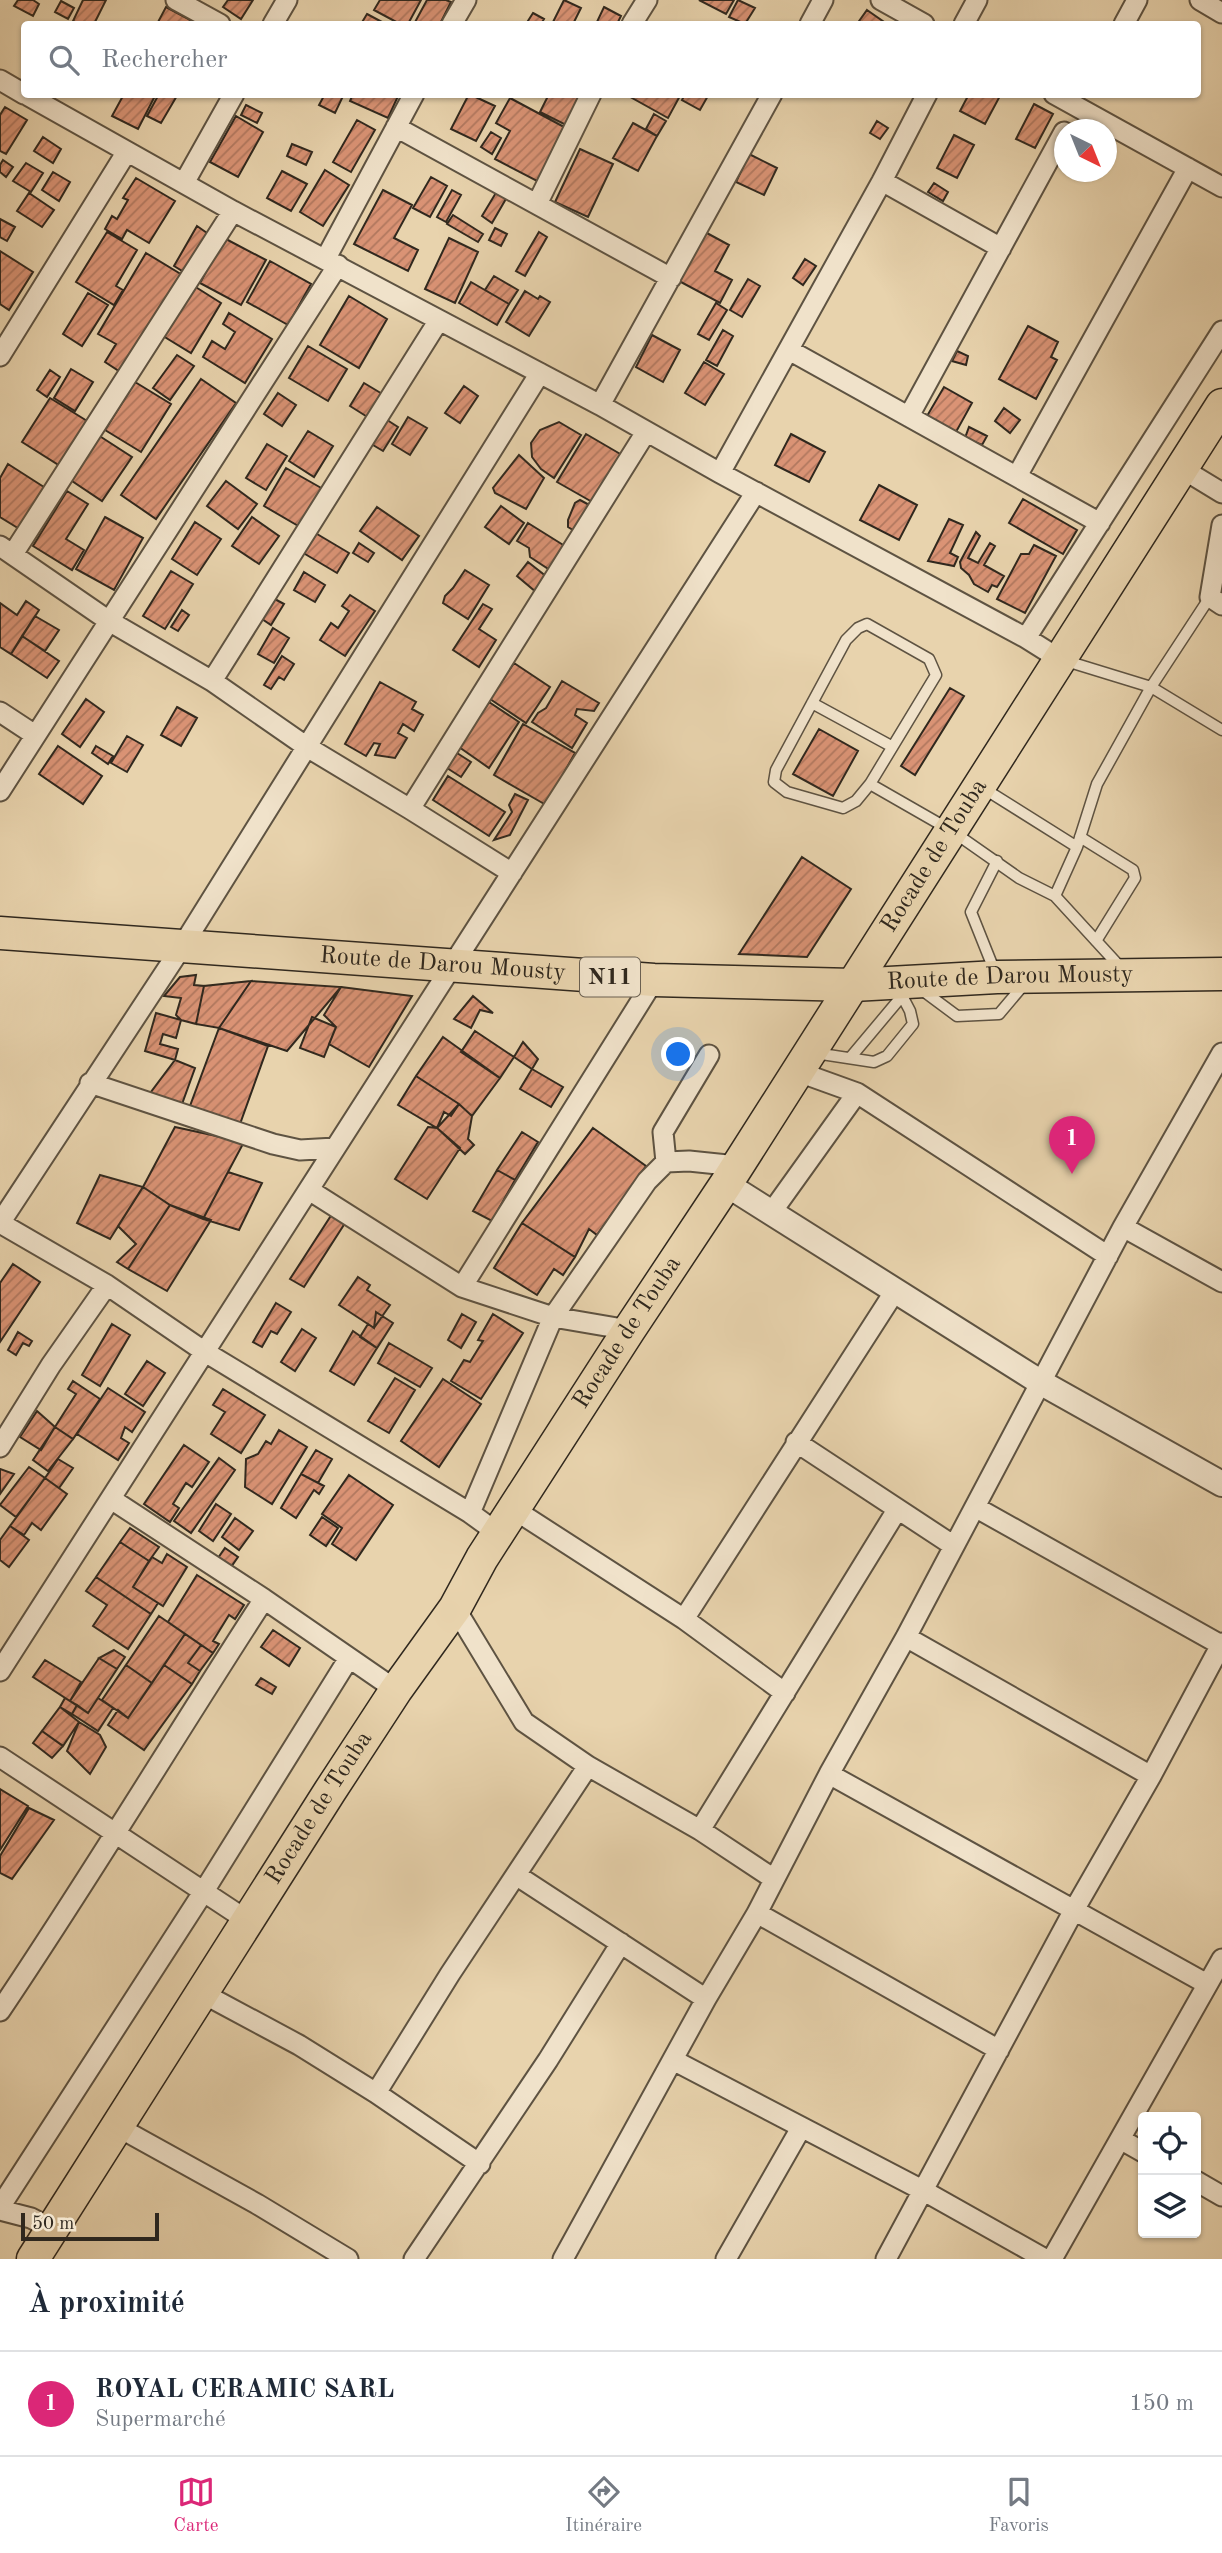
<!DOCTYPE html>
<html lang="fr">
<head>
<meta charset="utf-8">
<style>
  body { margin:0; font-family:"Old Standard TT",serif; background:#f6f6f7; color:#1f2937 }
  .controls { position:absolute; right:21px; bottom:21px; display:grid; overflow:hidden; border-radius:7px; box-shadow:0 2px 5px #0004 }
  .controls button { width:63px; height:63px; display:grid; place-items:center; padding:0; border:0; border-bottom:2px solid #e0e1e3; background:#fff; color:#1f2937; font:35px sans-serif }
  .compass { position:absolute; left:1054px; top:119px; width:63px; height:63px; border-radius:50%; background:#fff; box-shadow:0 2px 5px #0004; rotate:137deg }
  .scale { position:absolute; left:21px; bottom:18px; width:138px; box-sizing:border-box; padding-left:7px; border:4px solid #30281e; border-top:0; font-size:19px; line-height:24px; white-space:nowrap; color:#30281e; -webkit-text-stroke:5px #f0e2ca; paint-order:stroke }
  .you { position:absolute; left:679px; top:1055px; width:24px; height:24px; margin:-18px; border:5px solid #fff; border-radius:50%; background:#1a73e8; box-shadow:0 0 0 10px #1a73e833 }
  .badge { display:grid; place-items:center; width:46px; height:46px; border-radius:50%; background:#db2777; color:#fff; font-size:23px; font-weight:700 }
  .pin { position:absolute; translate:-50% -58px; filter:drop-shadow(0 2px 4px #0008) }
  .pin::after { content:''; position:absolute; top:37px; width:24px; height:21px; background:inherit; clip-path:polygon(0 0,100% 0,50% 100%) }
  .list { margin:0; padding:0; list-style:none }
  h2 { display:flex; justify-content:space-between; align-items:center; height:91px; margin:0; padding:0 28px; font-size:30px }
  h2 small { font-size:23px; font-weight:400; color:#747a83 }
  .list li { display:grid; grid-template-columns:46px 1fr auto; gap:21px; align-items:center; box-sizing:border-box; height:105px; padding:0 28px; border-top:2px solid #e0e1e3 }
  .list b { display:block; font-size:26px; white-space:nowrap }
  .list p { margin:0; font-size:23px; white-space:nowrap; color:#747a83 }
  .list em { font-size:23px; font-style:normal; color:#747a83 }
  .icon { flex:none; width:38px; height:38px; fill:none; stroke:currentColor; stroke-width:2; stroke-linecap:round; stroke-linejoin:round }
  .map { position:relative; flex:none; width:1222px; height:2259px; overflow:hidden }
  .search { position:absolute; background:#fff; box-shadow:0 2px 5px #0004; left:21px; right:21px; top:21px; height:77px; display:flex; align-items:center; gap:18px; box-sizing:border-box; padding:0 24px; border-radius:7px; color:#747a83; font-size:26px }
  .sheet { height:196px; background:#fff }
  nav { display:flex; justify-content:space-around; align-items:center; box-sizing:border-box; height:98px; border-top:2px solid #e0e1e3; background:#fff; font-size:19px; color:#747a83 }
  nav a { display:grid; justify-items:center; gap:4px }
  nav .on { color:#db2777 }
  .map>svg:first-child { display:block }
</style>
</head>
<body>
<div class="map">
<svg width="1222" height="2259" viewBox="0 0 1222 2259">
  <defs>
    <pattern id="building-hatch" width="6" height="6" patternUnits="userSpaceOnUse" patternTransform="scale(1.75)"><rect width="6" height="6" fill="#da9375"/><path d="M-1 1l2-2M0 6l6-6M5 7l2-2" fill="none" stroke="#b1785f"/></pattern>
  </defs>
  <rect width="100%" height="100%" fill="#e8d3ad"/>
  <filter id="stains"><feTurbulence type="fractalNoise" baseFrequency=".00286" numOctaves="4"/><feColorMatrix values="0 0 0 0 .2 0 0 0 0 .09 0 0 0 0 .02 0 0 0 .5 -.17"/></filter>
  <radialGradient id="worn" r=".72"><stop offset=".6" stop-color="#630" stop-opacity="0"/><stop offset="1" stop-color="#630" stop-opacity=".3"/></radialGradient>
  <path fill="url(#building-hatch)" stroke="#30281e" stroke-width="2" d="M18,0H33L39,4L33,16L14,6Z
    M83,0H106L94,24H79L73,21Z
    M228,0H253L241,19L223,7Z
    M380,0H421L408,24H400L374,10Z
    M427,0H446L451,2L440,24H414Z
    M564,0L581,8L573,24H552Z
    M699,0H734L726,14Z
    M738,0L755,8L745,24L729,17Z
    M61,1L74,8L68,19L55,12Z
    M166,7L196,23L195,24H157Z
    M604,7L621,16L617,24H596Z
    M867,10L884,22L882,24H857Z
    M533,13L544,19L541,24H526Z
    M367,14L384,23L383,24H361Z
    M124,94H156L138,129L112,116Z
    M159,94H178L161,123L147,116Z
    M325,94H344L335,113L319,105Z
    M353,94H399L388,118L350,101Z
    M469,94L495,106L476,141L451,129Z
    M549,94H581L566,125L540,112Z
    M625,94H681L668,118Z
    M685,94H709L700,110L682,100Z
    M969,94H1001L985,124L960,111Z
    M510,98L566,128L537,181L495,159L510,131L496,123Z
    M1034,104L1053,114L1035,148L1016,139Z
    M246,105L262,113L257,123L241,115Z
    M5,107L27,120L6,154L0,151V115Z
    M654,114L666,121L657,136L646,129Z
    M236,116L263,132L238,177L210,162Z
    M357,120L375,130L351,172L333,162Z
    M877,121L888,128L880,139L870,133Z
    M633,123L657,136L638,171L613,158Z
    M491,132L501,138L492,154L481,147Z
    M954,135L974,145L957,178L937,168Z
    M43,137L61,149L53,163L34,151Z
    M292,144L312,152L306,165L287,156Z
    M580,149L613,164L588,217L555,202Z
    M749,154L777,168L764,195L736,182Z
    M3,160L13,167L6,177L0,172V165Z
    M26,163L43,173L31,192L13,181Z
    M325,170L349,185L323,226L300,212Z
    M282,171L307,184L291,211L267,198Z
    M53,172L70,182L59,201L42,190Z
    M431,177L447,186L430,217L413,208Z
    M136,178L175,201L149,243L127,230L122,239L105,229L112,216L117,219L128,200L123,198Z
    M934,183L948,192L943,201L928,192Z
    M383,190L412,205L394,238L418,250L408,271L354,244Z
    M452,190L461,195L446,222L437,217Z
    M497,191L507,197L492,223L482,216Z
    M29,193L54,210L42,227L17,211Z
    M453,215L483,234L478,242L447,224Z
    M0,219L15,227L7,241L0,237Z
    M197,226L207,233L184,272L174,266Z
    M495,228L507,234L501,246L489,240Z
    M107,232L137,250L116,286L123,290L114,305L76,282Z
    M539,232L547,237L525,276L516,271Z
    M705,232L729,245L715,271L732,280L720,303L679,281Z
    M224,238L266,260L241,305L200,283Z
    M449,238L478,252L455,303L425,289Z
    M0,251L33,272L9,310L0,304Z
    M146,253L184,276L122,373L105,362L116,344L98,334Z
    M805,259L816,266L803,285L793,278Z
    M270,261L311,284L288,325L247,302Z
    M494,276L518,290L509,304L485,290Z
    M748,279L760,286L742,317L730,310Z
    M471,282L509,304L497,325L459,303Z
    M194,286L221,303L191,353L163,336Z
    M525,291L538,299L540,296L550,302L529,336L506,322Z
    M88,293L108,305L82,346L63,334Z
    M349,296L387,319L359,368L320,345Z
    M716,303L727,310L709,340L698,334Z
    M229,313L272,339L245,383L203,357L212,341L225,349L235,332L223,324Z
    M1028,326L1058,342L1051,357L1057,360L1036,399L999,379Z
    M723,330L733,336L717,366L706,360Z
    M652,335L680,350L663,382L636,367Z
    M308,346L347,369L328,401L289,378Z
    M957,351L968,356L966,365L952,361Z
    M177,355L194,366L170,400L153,388Z
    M704,362L724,374L705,405L685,393Z
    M71,369L93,382L75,411L54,398Z
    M50,370L60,377L47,397L37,390Z
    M201,379L236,403L156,519L121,495Z
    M135,382L171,404L141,452L105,430Z
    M364,383L384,395L369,418L350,406Z
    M464,386L478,396L460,423L445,413Z
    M944,387L972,403L956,432L927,416Z
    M278,393L296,405L282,426L264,414Z
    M50,398L92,424L65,469L22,442Z
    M1004,408L1020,420L1010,433L995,421Z
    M408,417L427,428L410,455L392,444Z
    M384,418L398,427L383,451L368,442Z
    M559,422L581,435L554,478L541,469L532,457L531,443L540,430Z
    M969,427L987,436L982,445L965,438Z
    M308,431L333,446L314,477L289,461Z
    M586,434L622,455L594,503L557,482Z
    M791,434L825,452L809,482L775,465Z
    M98,435L132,457L102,501L69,479Z
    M267,444L287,456L266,490L246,478Z
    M519,455L544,478L526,509L495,493L493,488Z
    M8,464L47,489L21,530L0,517V478Z
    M286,468L323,489L300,527L264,506Z
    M226,481L257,504L238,529L207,506Z
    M879,485L917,505L899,540L860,520Z
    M67,491L88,504L66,539L84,550L72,570L33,546Z
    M1023,499L1077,530L1063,554L1009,523Z
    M580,500L593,507L578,533L568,527V520L575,503Z
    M501,506L524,523L509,544L485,527Z
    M377,507L419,536L402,560L360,531Z
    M105,517L143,538L114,590L76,569Z
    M252,517L279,536L259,564L232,546Z
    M949,519L963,525L950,553L958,557L954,566L928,561Z
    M195,522L221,539L197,575L172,559Z
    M528,523L568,548L553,572L530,557L529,548L517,541Z
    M312,531L349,553L337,573L300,551Z
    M976,532L980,536L968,558L978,563L990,543L995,546L984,565L1004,576L997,587L992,585L988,592L974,584L969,575L961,568L960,562Z
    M359,543L374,553L368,562L353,553Z
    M1034,545L1056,556L1025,613L997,599L1021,554H1029Z
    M528,562L547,577L536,592L517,576Z
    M465,570L489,585L468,619L443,603L445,596L453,588Z
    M171,571L193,584L165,629L143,616Z
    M304,572L325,585L315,602L294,590Z
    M350,595L375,611L345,656L320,640L331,623L338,628L349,611L342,606Z
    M271,597L284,604L271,625L259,617Z
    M26,601L39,610L11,654L0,647V603L17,615Z
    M483,604L492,609L479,629L496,640L479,667L453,650Z
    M182,610L189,615L178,631L171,627Z
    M35,616L59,630L45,651L22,636Z
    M273,628L289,638L274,663L258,654Z
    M22,636L59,661L47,678L11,654Z
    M282,656L294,664L284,680L279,677L271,689L264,685Z
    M514,663L550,687L526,723L490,699Z
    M562,681L599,703L594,711L577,709L575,715L587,723L572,748L532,722L538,713L546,708Z
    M380,682L416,702L412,709L423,715L414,731L403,724L398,733L407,738L395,758L375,755L380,744L374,743L366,756L345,744Z
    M950,688L964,696L915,775L901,766Z
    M86,699L104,712L80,747L62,734Z
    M489,702L519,722L489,768L459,747Z
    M177,707L197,718L181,746L161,735Z
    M523,724L575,753L546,805L494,775Z
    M819,729L858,751L833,796L793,774Z
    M127,736L143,745L127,772L111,763Z
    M58,746L102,776L83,804L39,774Z
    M96,746L113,756L108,764L92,753Z
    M457,753L471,762L461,777L447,768Z
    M448,776L505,812L489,836L433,800Z
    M515,794L528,800L510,835L494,840L512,812L509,805Z
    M802,857L851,889L807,957L739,954Z
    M196,975L194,985L204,986L196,1024L181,1020L176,1015L181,998L164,996L180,977Z
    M251,981L341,987L287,1051L219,1028Z
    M251,981L219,1028L196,1024L204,986Z
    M341,987L412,996L369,1067L329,1044L336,1027L324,1015Z
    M473,996L493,1013L480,1010L471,1028L454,1019Z
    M156,1013L181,1020L176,1038L163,1034L160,1044L178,1049L175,1060L145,1051Z
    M312,1017L336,1027L324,1057L300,1048Z
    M219,1028L268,1046L240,1124L190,1106Z
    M475,1031L514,1057L500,1078L461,1052Z
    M443,1037L500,1078L472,1116L459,1104L416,1076Z
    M523,1042L538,1059L532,1069L514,1057Z
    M175,1060L195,1068L182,1104L148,1096Z
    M532,1069L563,1087L551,1107L520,1089Z
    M416,1076L459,1104L451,1116L444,1112L437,1128L398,1105Z
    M459,1104L472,1116L468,1139L474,1145L465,1154L437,1128Z
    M175,1127L244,1142L203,1219L170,1205L143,1187Z
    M428,1127L437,1128L460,1148L427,1199L395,1179Z
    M593,1128L646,1166L597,1235L589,1229L575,1257L522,1223Z
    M522,1132L538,1142L515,1180L497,1170Z
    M497,1170L515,1180L492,1221L473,1211Z
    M228,1172L262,1183L239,1230L203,1219Z
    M100,1175L143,1187L110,1239L77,1223Z
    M143,1187L170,1205L128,1269L117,1262L136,1244L118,1226Z
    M170,1205L211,1220L167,1291L128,1269Z
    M334,1211L347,1220L304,1287L290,1279Z
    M522,1223L575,1257L563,1275L554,1269L537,1295L494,1268Z
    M13,1264L40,1282L0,1342V1283Z
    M358,1277L370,1285L367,1290L390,1305L374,1328L339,1305Z
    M276,1303L291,1312L277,1334L271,1331L262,1347L253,1342Z
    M376,1312L393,1323L377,1348L360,1337L368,1324L374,1328Z
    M462,1314L476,1322L461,1348L448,1340Z
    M493,1314L523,1333L481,1399L451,1381L464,1360L470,1362L483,1341L478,1340Z
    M112,1324L130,1335L100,1386L82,1375Z
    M302,1329L316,1338L295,1371L281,1362Z
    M353,1331L377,1348L354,1385L330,1371Z
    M18,1332L32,1341L29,1346L23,1343L16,1355L8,1350Z
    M389,1343L432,1368L420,1387L378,1363Z
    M147,1361L165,1373L143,1406L125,1394Z
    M395,1378L415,1390L389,1433L368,1421Z
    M443,1379L481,1404L439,1467L401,1441Z
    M73,1381L100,1399L73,1439L55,1427L76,1394L68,1389Z
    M108,1388L145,1412L132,1432L125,1427L121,1438L129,1443L118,1460L77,1434Z
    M223,1389L265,1415L241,1453L211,1434L225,1412L213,1405Z
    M37,1411L55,1427L41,1450L20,1437Z
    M55,1427L73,1439L48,1471L33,1460Z
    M279,1430L307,1447L272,1504L245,1487L246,1459L258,1454L266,1441L271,1444Z
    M184,1445L209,1462L192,1487L186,1483L173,1504L179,1508L170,1522L144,1504Z
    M316,1450L332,1459L318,1483L301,1474Z
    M219,1458L235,1470L191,1533L174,1521Z
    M58,1459L73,1468L59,1488L45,1478Z
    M29,1467L45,1478L16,1517L0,1505Z
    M0,1469L14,1474L0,1494Z
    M301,1474L324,1486L319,1494L314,1490L296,1518L281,1508Z
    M349,1475L393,1505L356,1560L332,1544L342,1528L322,1514Z
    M45,1478L67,1494L41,1530L32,1523L24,1535L10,1526Z
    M216,1504L231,1514L213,1541L199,1531Z
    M322,1517L338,1528L326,1546L310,1535Z
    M235,1518L253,1531L239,1550L222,1537Z
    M10,1526L29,1540L9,1567L0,1560V1540Z
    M130,1528L159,1547L149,1561L120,1542Z
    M120,1542L149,1561L133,1587L158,1603L151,1614L96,1577Z
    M225,1548L238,1557L231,1567L218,1558Z
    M167,1554L187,1567L163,1606L133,1587L152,1557L162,1563Z
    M197,1575L244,1605L235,1619L229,1615L213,1641L219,1644L213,1653L168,1622Z
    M96,1577L151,1614L128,1649L93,1626L107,1605L86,1591Z
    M159,1616L185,1634L152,1683L126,1665Z
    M273,1630L300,1648L289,1666L261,1647Z
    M185,1634L201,1645L188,1663L200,1671L192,1684L164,1665Z
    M201,1645L213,1653L200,1671L188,1663Z
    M114,1650L125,1657L117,1669L99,1658Z
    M99,1658L117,1669L88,1713L70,1701Z
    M45,1660L81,1682L70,1701L33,1677Z
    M126,1665L152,1683L128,1718L102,1700Z
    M164,1665L192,1684L144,1750L108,1725L118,1710L128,1718Z
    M261,1678L276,1687L272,1694L256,1685Z
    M65,1698L77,1705L72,1714L60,1707Z
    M98,1698L113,1708L98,1731L72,1714L77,1705L88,1713Z
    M60,1707L79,1722L63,1746L42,1731Z
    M79,1722L100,1735L106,1747L90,1774L67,1751Z
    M42,1731L63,1746L52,1758L33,1743Z
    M0,1789L28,1806L0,1850Z
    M29,1808L54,1820L12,1879L0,1873V1856Z"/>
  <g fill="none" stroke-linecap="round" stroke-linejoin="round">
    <defs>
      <path id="service" d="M867,624L929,659L936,675L870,784L856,801L843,808L787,792L774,782L776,770L846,640L858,628Z
        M1063,660L1151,687L1222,730
        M812,703L891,746
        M870,784L952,831L1019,878L1055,896L1077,847L1097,784L1151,687L1210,597
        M983,788L1077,847
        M1080,837L1133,870L1135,878L1096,941
        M1055,896L1121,968
        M995,972L971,912L997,861
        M922,990L957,1016L999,1014L1026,982
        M815,1053L874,1062L887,1056L913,1024L910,1011L897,986
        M850,1058L902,996"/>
      <path id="minor" d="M176,0L220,24
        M881,0L924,24
        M1200,0L1222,13
        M273,24L287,0
        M452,24L466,0
        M632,24L647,0
        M810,24L823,0
        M964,24L977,0
        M1124,24L1137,0
        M0,80L24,94
        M25,94L233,211L600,405L720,473L1026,638L1061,660
        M1054,94L1222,187
        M396,127L671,278
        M882,181L1001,248
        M184,183L234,94
        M537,204L591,94
        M326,258L414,94
        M789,350L1100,523
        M0,356L126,153
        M600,405L772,94
        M909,416L1064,132
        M1181,468L1222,493
        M720,473L882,181L927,94
        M1017,476L1188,168
        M1222,525L1210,597L1222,605
        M0,546L109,621L212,681L307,747L410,809L512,873
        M13,554L233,211
        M1026,638L1222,331
        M212,681L439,320
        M0,712L35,735
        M0,791L338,265
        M410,809L646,432
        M796,1071L857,1093L1108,1256
        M90,1083L273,1144L300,1150L335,1148
        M666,1162L663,1132L709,1055
        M309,1190L462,1287L553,1317L629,1330
        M771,1213L857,1093
        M0,1223L183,945L540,373
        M0,1223L107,1285L205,1352L470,1513L499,1534
        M1123,1227L1222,1282
        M462,1287L654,980
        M796,1442L954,1546
        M0,1447L51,1365L107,1285
        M111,1499L264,1599L396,1690
        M975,1507L1221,1645
        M515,1510L684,1619L785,1693
        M470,1513L553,1317L647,1181L666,1162L689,1161L737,1166
        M455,1608L524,1722L588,1766L700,1830L774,1879
        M684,1619L895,1291
        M906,1637L1151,1776
        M0,1671L756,492
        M0,1757L248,1921
        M829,1774L1207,1984
        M700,1830L897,1510
        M516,1875L706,1999
        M757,1913L999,2050
        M202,1993L299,2045L376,2093L480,2164
        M0,2011C91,1876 175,1736 264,1599
        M673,2060L924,2191L1045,2259
        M376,2093L450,1974L588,1766
        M118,2127L257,2204L348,2259
        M1120,2139L1143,2152
        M1196,2181L1222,2196
        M0,2207L204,1891L349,1658
        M0,2210L31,2218L52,2229
        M414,2259L548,2060L621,1943
        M563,2259L706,1999L757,1913L829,1774L906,1637L1123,1227L1222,1053
        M726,2259L801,2128
        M886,2259L1074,1910L1151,1776L1222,1643
        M1052,2259L1222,1959"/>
      <path id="tertiary" d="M726,1184L1040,1382L1222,1484"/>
      <g id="primary">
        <path id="s1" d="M0,933L654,980L853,985L997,977L1222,974"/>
        <path id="s2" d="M33,2259L330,1791L396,1690L455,1608L482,1558L629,1330L726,1184L1222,405"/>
      </g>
    </defs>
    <use href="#service" stroke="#5e5342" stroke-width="13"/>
    <use href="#minor" stroke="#5e5342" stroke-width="23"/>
    <use href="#tertiary" stroke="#5e5342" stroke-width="28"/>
    <use href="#primary" stroke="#30281e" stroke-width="35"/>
    <use href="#service" stroke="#f0e2ca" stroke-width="10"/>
    <use href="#minor" stroke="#f0e2ca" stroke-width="19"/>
    <use href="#tertiary" stroke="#f0e2ca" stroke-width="24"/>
    <use href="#primary" stroke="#e8d3ad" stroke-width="32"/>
  </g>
  <g text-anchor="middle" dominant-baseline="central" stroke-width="6" stroke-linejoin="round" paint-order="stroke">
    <rect fill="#f0e2ca" stroke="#6a6052" stroke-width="2" x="580" y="957.5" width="60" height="39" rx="5"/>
    <g font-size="23" font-weight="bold" fill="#30281e">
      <text x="610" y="977">N11</text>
    </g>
    <g font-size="24" fill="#30281e" stroke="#f0e2ca">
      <text stroke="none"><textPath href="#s2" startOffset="1668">Rocade de Touba</textPath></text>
      <text stroke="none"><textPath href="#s1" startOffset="444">Route de Darou Mousty</textPath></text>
      <text stroke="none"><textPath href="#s1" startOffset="1012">Route de Darou Mousty</textPath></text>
      <text stroke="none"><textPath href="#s2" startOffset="1101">Rocade de Touba</textPath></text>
      <text stroke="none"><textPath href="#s2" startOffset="534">Rocade de Touba</textPath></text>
    </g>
  </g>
  <rect width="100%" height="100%" filter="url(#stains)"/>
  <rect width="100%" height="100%" fill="url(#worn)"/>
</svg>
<div class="controls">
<button><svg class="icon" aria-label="locate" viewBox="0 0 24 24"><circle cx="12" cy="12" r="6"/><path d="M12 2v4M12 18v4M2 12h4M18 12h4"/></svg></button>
<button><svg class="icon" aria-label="layers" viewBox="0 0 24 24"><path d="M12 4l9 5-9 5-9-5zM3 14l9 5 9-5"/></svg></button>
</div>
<svg class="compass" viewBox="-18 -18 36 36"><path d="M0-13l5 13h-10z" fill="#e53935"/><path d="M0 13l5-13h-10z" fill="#747a83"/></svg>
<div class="scale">50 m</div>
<div class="you"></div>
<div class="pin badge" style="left:1072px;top:1174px">1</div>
<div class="search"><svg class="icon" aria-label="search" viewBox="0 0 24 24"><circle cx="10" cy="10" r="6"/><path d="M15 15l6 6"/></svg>Rechercher</div>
</div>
<section class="sheet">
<h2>À proximité<small></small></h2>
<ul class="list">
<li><span class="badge">1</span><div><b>ROYAL CERAMIC SARL</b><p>Supermarché</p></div><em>150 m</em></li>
</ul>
</section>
<nav>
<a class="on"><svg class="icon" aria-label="map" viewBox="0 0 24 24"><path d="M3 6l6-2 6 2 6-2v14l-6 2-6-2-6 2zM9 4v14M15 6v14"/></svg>Carte</a>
<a><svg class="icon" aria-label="directions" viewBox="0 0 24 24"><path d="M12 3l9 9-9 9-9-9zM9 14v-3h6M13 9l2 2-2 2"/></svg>Itinéraire</a>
<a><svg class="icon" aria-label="saved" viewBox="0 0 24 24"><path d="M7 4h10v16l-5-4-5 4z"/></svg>Favoris</a>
</nav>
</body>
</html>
